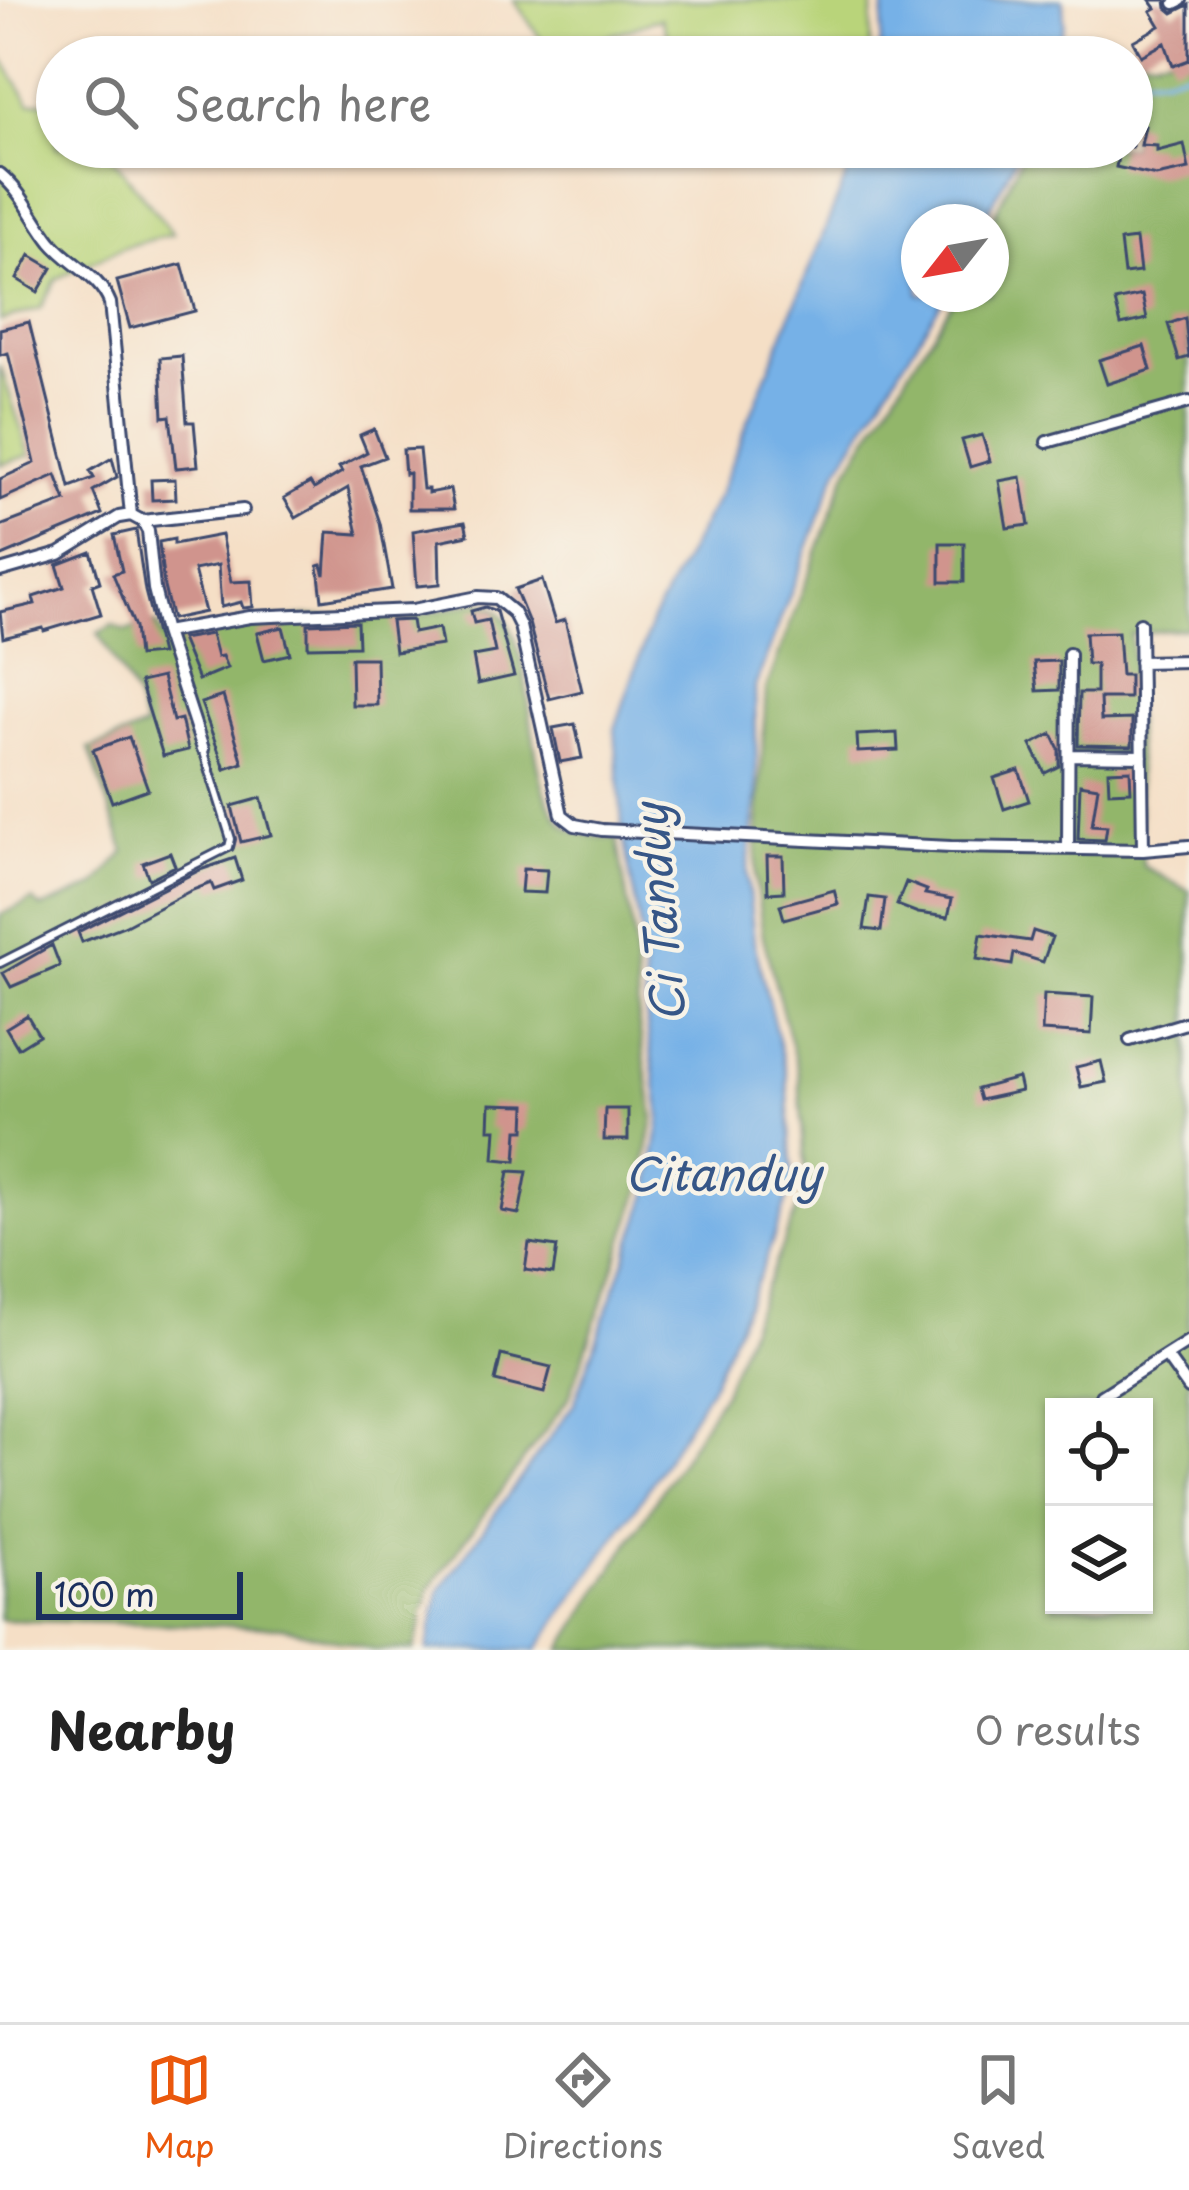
<!DOCTYPE html>
<html lang="en">
<head>
<meta charset="utf-8">
<style>
  body { margin:0; font-family:"Playpen Sans",sans-serif; background:#f2f2f2; color:#222 }
  .controls { position:absolute; right:36px; bottom:36px; display:grid; overflow:hidden; border-radius:0px; box-shadow:0 3px 9px #0004 }
  .controls button { width:108px; height:108px; display:grid; place-items:center; padding:0; border:0; border-bottom:3px solid #e0e0e0; background:#fff; color:#222; font:60px sans-serif }
  .compass { position:absolute; left:901px; top:204px; width:108px; height:108px; border-radius:50%; background:#fff; box-shadow:0 3px 9px #0004; rotate:239deg }
  .scale { position:absolute; left:36px; bottom:30px; width:207px; box-sizing:border-box; padding-left:12px; border:6px solid #1b2f5e; border-top:0; font-size:33px; line-height:42px; white-space:nowrap; color:#1b2f5e; -webkit-text-stroke:9px #f7f3e8; paint-order:stroke }
  .list { margin:0; padding:0; list-style:none }
  h2 { display:flex; justify-content:space-between; align-items:center; height:156px; margin:0; padding:0 48px; font-size:51px }
  h2 small { font-size:39px; font-weight:400; color:#767676 }
  .icon { flex:none; width:66px; height:66px; fill:none; stroke:currentColor; stroke-width:2; stroke-linecap:round; stroke-linejoin:round }
  .map { position:relative; flex:none; width:1189px; height:1650px; overflow:hidden }
  .search { position:absolute; background:#fff; box-shadow:0 3px 9px #0004; left:36px; right:36px; top:36px; height:132px; display:flex; align-items:center; gap:30px; box-sizing:border-box; padding:0 42px; border-radius:66px; color:#767676; font-size:45px }
  .sheet { height:372px; background:#fff }
  nav { display:flex; justify-content:space-around; align-items:center; box-sizing:border-box; height:168px; border-top:3px solid #e0e0e0; background:#fff; font-size:33px; color:#767676 }
  nav a { display:grid; justify-items:center; gap:6px }
  nav .on { color:#ea580c }
  .map>svg:first-child { display:block }
</style>
</head>
<body>
<div class="map">
<svg width="1189" height="1650" viewBox="0 0 1189 1650">
  <rect width="100%" height="100%" fill="#f7f3e8"/>
  <filter id="ink" filterUnits="userSpaceOnUse"><feTurbulence type="fractalNoise" baseFrequency=".00833" numOctaves="2"/><feDisplacementMap in="SourceGraphic" scale="24" xChannelSelector="R" yChannelSelector="G"/><feConvolveMatrix kernelMatrix="1 2 1 2 8 2 1 2 1" color-interpolation-filters="sRGB"/></filter>
  <filter id="wash" filterUnits="userSpaceOnUse"><feTurbulence type="fractalNoise" baseFrequency=".004" numOctaves="4" result="noise"/><feDisplacementMap in="SourceGraphic" scale="48" xChannelSelector="R" yChannelSelector="G"/><feGaussianBlur stdDeviation="2.7" result="paint"/><feColorMatrix in="noise" values="0 0 0 0 0 0 0 0 0 0 0 0 0 0 0 0 0 1.4 0 .05"/><feComposite in="paint" operator="in"/></filter>
  <g filter="url(#wash)">
    <rect width="100%" height="100%" fill="#f5dfc6"/>
    <path fill="#b9d47a" stroke="#6a826c" stroke-width="3" d="M514,0H873L869,57H676L661,18L552,55Z
      M0,55L30,103L57,100V147H104L173,234L124,247L56,279L41,308L0,321Z
      M0,365L30,455L0,465Z"/>
    <path fill="#92b66a" stroke="#567264" stroke-width="3" fill-rule="evenodd" d="M1073,49L1155,58L1189,51V628L1131,634L1143,866L1189,891V1650H561L723,1393L806,1186L799,1075L763,937L755,877L766,689L847,471L957,294H991V222L1026,147H1132V57H1069ZM1054,1407H1144V1605H1054Z
      M476,602C549,605 512,795 571,830C584,837 604,837 617,839L634,940L639,1025L654,1118L640,1193L569,1398L430,1588L414,1650H374L283,1627L0,1620V915L33,900L42,908L95,886L125,852L89,749L145,728L135,696L98,633L113,625L126,631L156,623L163,637L251,621L308,616H417Z"/>
    <path fill="#76b1e7" stroke="#4870a2" stroke-width="3" d="M885,0H1063L1064,24L1055,57H879Z
      M858,147H1021L983,222H919V294H946L837,471L755,687L757,795L747,873L754,942L787,1077L793,1183L763,1267L710,1388L642,1498L537,1650H427L439,1591L574,1404L648,1195L661,1117L647,1025L642,939L623,836L615,729L652,620L719,494Z"/>
    <g fill="none" stroke-linecap="round" stroke-linejoin="round">
      <path stroke="#76b1e7" stroke-width="4.5" d="M1132,77H1161L1189,71"/>
    </g>
    <g id="blocks">
      <path fill="#d0948d" d="M1150,0H1166L1167,8L1173,13L1189,5V60L1173,66L1165,43L1141,56L1133,41L1160,26L1151,11L1156,8Z
        M1132,122L1145,126L1141,145L1157,146V151L1184,144L1189,169L1156,176L1116,167L1120,147H1132Z
        M1136,239L1140,272L1124,274L1120,241Z
        M30,255L52,268L38,292L17,279Z
        M182,264L195,311L130,328L117,281Z
        M1142,295L1147,319L1121,325L1115,301Z
        M1185,318L1189,357L1179,360L1168,324Z
        M29,322L70,487L94,478L90,471L112,458L117,477L93,491L102,514L0,557V526L66,501L56,475L0,500V479L35,463L8,353L0,355V329Z
        M1144,346L1151,370L1107,384L1099,360Z
        M182,356L187,422H194L198,466L176,468L170,416L163,417L160,358Z
        M374,429L385,457L361,466L380,523L392,589L322,600L318,566L322,565L325,575L328,532L358,534L348,488L296,518L284,498L310,483L314,489L342,472L339,467L367,452L360,435Z
        M982,435L990,461L970,467L962,440Z
        M419,449L423,489H428V493L450,489L454,509H409V473L405,474L403,450Z
        M1021,477L1029,525L1007,528L999,481Z
        M175,479L176,499L152,500L151,480Z
        M465,522L468,535L439,541L440,584L417,586L413,531Z
        M136,530L145,591L161,654L138,656L135,627L113,574L122,571L114,535Z
        M221,535L231,582L251,581L253,607L243,608L241,602L221,607L218,565L194,570L205,612L172,619L164,587L159,542L174,539V544Z
        M940,543H964V582H940Z
        M91,552L100,582L92,585L101,614L44,631L43,628L3,638L0,612L35,604L33,597L64,587L57,565Z
        M542,580L555,623L565,620L582,691L549,699L529,623L515,589Z
        M485,607L496,611L514,676L478,684L473,656L495,652L488,620L474,623L471,611Z
        M412,620L414,633L439,628L442,645L395,652L391,621Z
        M357,622L358,646L308,647V624Z
        M283,627L290,654L264,660L257,633Z
        M1118,632L1121,675H1129V698H1100L1101,720L1132,719V746L1078,745L1079,693H1096V664H1087L1085,633Z
        M211,634L217,657L222,656L227,668L198,680L181,639Z
        M351,658H376L377,705H352Z
        M1059,661V690L1037,691L1034,662Z
        M162,677L173,721L181,719L188,750L163,756L140,682Z
        M223,696L243,763L225,769L201,703Z
        M575,724L582,758L560,762L553,728Z
        M897,733L898,750L858,752L857,735Z
        M1052,734L1059,749V766L1045,773L1031,745Z
        M129,737L148,789L112,802L93,750Z
        M1019,770L1029,801L1004,809L994,778Z
        M1130,770L1131,791L1109,792L1108,771Z
        M1080,784L1098,787L1092,825L1107,826L1105,840L1078,839Z
        M261,798L271,835L241,842L232,806Z
        M170,853L175,866L149,879L143,863Z
        M767,856H783L784,892L768,893Z
        M235,858L242,880L214,890L211,883L190,891L124,926L82,942L78,932L200,870Z
        M523,869L547,870L545,893L521,892Z
        M906,882L927,890L925,894L952,899L948,917L918,913L897,905Z
        M834,890L838,904L784,919L780,905Z
        M869,897L885,899L881,931L864,929Z
        M1033,931L1052,937L1043,962L1014,953L1012,965L977,959L981,934L1030,941Z
        M52,945L60,966L11,987L3,973Z
        M1044,994L1093,997L1091,1034L1042,1031Z
        M27,1015L39,1035L18,1048L6,1028Z
        M1101,1061L1106,1082L1081,1087L1076,1067Z
        M1018,1078L1021,1091L980,1100L977,1089Z
        M490,1104L526,1105L525,1130H518L516,1161L494,1159L496,1129H489Z
        M605,1109H628V1140H604Z
        M509,1171L527,1172L519,1214L502,1211Z
        M529,1243L557,1247L553,1274L525,1270Z
        M501,1355L551,1367L544,1393L495,1381Z"/>
    </g>
  </g>
  <g filter="url(#ink)">
    <use href="#blocks" fill-opacity="0" stroke="#3c496e" stroke-width="3"/>
    <g fill="none" stroke-linecap="round" stroke-linejoin="round">
      <defs>
        <path id="service" d="M0,963L229,847L231,839L203,749"/>
        <path id="minor" d="M1175,3L1181,0
          M0,174C23,193 33,219 51,242C70,265 99,275 110,303L131,515
          M1047,442L1189,402
          M142,521L243,510
          M0,571L59,554L119,517L131,515L142,521L148,531L154,589L165,632L203,749
          M1140,623L1143,850
          M165,632L250,617L413,610L478,597L496,598L513,612L520,626L562,815L575,825L602,830L951,847L1143,850L1189,846
          M1140,662L1189,661
          M1069,755L1142,756
          M1068,849L1069,654
          M1130,1040L1189,1022
          M1166,1356L1189,1388
          M1102,1396L1189,1341"/>
      </defs>
      <use href="#service" stroke="#3c496e" stroke-width="12"/>
      <use href="#minor" stroke="#3c496e" stroke-width="16"/>
      <use href="#service" stroke="#fff" stroke-width="6"/>
      <use href="#minor" stroke="#fff" stroke-width="10"/>
    </g>
  </g>
  <g text-anchor="middle" dominant-baseline="central" stroke-width="9" stroke-linejoin="round" paint-order="stroke">
    <g font-size="45" font-style="italic" fill="#365687" stroke="#f7f3e8">
      <text transform="translate(657 913) rotate(-95)">Ci Tanduy</text>
      <text x="723" y="1172">Citanduy</text>
    </g>
  </g>
</svg>
<div class="controls">
<button><svg class="icon" aria-label="locate" viewBox="0 0 24 24"><circle cx="12" cy="12" r="6"/><path d="M12 2v4M12 18v4M2 12h4M18 12h4"/></svg></button>
<button><svg class="icon" aria-label="layers" viewBox="0 0 24 24"><path d="M12 4l9 5-9 5-9-5zM3 14l9 5 9-5"/></svg></button>
</div>
<svg class="compass" viewBox="-18 -18 36 36"><path d="M0-13l5 13h-10z" fill="#e53935"/><path d="M0 13l5-13h-10z" fill="#767676"/></svg>
<div class="scale">100 m</div>
<div class="search"><svg class="icon" aria-label="search" viewBox="0 0 24 24"><circle cx="10" cy="10" r="6"/><path d="M15 15l6 6"/></svg>Search here</div>
</div>
<section class="sheet">
<h2>Nearby<small>0 results</small></h2>
<ul class="list">
</ul>
</section>
<nav>
<a class="on"><svg class="icon" aria-label="map" viewBox="0 0 24 24"><path d="M3 6l6-2 6 2 6-2v14l-6 2-6-2-6 2zM9 4v14M15 6v14"/></svg>Map</a>
<a><svg class="icon" aria-label="directions" viewBox="0 0 24 24"><path d="M12 3l9 9-9 9-9-9zM9 14v-3h6M13 9l2 2-2 2"/></svg>Directions</a>
<a><svg class="icon" aria-label="saved" viewBox="0 0 24 24"><path d="M7 4h10v16l-5-4-5 4z"/></svg>Saved</a>
</nav>
</body>
</html>
